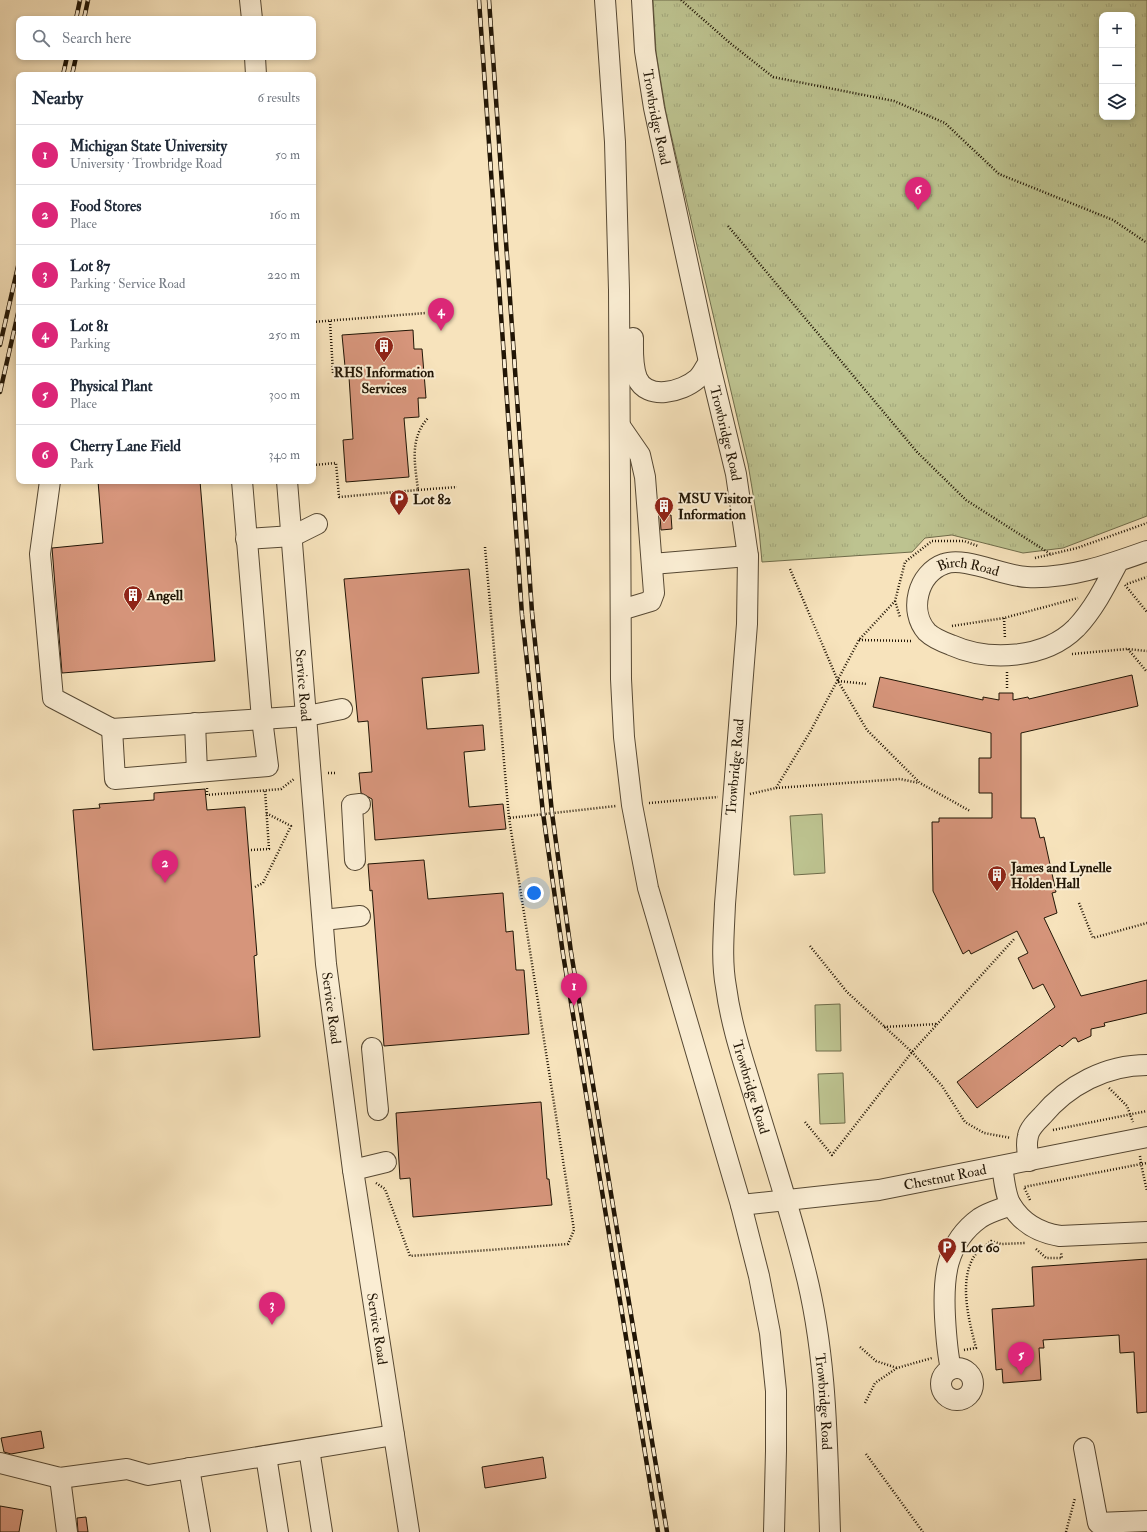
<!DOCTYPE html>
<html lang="en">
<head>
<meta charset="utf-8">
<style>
  body { margin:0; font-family:"IM FELL Double Pica",serif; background:#f6f6f7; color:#1f2937 }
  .controls { position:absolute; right:12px; top:12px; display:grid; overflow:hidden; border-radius:8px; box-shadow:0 2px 6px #0003 }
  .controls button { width:36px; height:36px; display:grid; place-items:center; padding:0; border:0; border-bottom:1px solid #e0e1e3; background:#fff; color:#1f2937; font:20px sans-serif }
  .you { position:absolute; left:534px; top:893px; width:14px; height:14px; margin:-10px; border:3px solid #fff; border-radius:50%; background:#1a73e8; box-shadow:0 0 0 6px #1a73e833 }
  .badge { display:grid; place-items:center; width:26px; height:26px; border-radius:50%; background:#db2777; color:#fff; font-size:13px; font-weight:700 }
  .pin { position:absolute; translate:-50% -33px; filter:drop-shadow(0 1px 2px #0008) }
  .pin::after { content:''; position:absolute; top:21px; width:14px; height:12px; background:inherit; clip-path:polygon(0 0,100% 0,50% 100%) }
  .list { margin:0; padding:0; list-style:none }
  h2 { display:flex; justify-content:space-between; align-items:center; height:52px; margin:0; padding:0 16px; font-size:17px }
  h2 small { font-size:13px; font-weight:400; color:#747a83 }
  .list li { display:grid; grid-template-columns:26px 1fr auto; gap:12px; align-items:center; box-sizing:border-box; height:60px; padding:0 16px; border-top:1px solid #e0e1e3 }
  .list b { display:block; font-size:15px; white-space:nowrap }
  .list p { margin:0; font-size:13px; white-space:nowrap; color:#747a83 }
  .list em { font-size:13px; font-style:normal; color:#747a83 }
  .icon { flex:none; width:22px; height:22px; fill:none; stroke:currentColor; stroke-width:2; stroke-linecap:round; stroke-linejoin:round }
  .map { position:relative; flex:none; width:1147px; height:1532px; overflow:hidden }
  .search { position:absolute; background:#fff; box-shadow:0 2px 6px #0003; left:16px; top:16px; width:300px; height:44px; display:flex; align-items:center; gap:10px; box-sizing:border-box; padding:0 14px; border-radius:8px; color:#747a83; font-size:15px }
  .panel { position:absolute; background:#fff; box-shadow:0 2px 6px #0003; left:16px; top:72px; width:300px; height:412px; border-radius:8px }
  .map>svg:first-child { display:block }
</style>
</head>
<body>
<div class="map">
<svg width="1147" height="1532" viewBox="0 0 1147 1532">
  <defs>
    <pattern id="park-tufts" width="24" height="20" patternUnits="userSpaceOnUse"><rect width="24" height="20" fill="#bdc390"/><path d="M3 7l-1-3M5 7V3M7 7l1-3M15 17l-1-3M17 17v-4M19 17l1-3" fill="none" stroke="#a2a77b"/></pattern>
  </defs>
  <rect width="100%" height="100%" fill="#f7e3bc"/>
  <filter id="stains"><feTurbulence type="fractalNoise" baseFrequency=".005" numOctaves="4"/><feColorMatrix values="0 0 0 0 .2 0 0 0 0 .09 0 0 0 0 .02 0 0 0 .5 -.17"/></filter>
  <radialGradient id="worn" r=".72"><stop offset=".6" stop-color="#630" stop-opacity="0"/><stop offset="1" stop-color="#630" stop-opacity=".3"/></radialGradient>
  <path fill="url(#park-tufts)" stroke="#6f6c4a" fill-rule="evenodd" d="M653,0H1147V516L1063,548L1023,553L952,535L925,538L912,552L762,562L759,530L748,464L666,113L656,52ZM1102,15H1132V117H1102Z"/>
  <path fill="#bdc390" stroke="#6f6c4a" d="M822,814L825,873L794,875L790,816Z
    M840,1004L841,1051H816L815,1005Z
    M843,1073L845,1123L820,1124L818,1074Z"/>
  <path fill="#d6957b" stroke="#211505" d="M413,330L414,349H422L426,398H418L419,417L404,418L409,477L346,482L343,440L353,439L349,377H346L342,335Z
    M98,481H200L215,661L62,673L52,548L103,543Z
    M671,515L672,529L661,530L660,516Z
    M469,569L479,673L422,678L427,729L483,725L485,750L464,752L469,807L503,804L506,829L375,840L372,799L361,793L359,773L372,772L368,721L358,722L344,579Z
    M1132,675L1138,706L1021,733V818H1035L1040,838L1044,837L1056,892L1052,893L1057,913L1044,918L1081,996L1147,980V1013L1104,1023L1105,1026L1091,1029V1036L1078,1042L1076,1038H1073L1062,1047L1060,1045L977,1108L957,1082L1055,1007L1043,984L1033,989L1018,958L1028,953L1017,931L971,954L969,950L963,954L933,891L932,822H939V818H992V793H979V758H991V733L873,707L880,677L983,700V697L999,700V693H1013V700L1028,697L1029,699Z
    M205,789L207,810L245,807L257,955L254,956L260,1037L93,1050L73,810L100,808L99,804L154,800V793Z
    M424,860L428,899L503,893L506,932L513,931L516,970H524L529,1034L384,1046L372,890L370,891L368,864Z
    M541,1102L547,1179H549L552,1205L413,1217L410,1178L400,1179L396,1113Z
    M1147,1259V1412L1137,1413L1134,1352L1120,1353L1119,1335L1043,1340L1044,1348H1039L1041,1380L1003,1383L1002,1369L996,1370L992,1309L1034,1306L1032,1267Z
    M41,1431L44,1448L11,1454L4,1452L1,1438Z
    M543,1457L546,1478L485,1488L482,1467Z
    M0,1506L23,1510L19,1532H0Z
    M86,1517L88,1532H78L77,1518Z"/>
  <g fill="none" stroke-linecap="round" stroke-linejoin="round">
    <defs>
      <g id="minor">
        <path d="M250,0L252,19"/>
        <path d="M605,0L615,142L619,290L621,679L624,737L632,805L648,888L741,1205L759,1276L770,1333L776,1391V1451L774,1532"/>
        <path id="s1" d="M642,0L645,51L654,108L709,362L736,474L748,556L747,624L725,904C724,931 721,960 726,987C731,1025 743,1060 754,1096C771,1153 790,1209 804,1266C827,1353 827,1443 830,1532"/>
        <path d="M255,57L256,75"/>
        <path d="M633,338C633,352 632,366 637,378C647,401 682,392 697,379C702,375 705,367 709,362"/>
        <path d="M620,426L640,455L645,477L654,593L651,601L621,610"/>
        <path d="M50,481L40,554L53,698L112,729L307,716L342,709"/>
        <path id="s2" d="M287,481L326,964L353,1170L409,1532"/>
        <path d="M246,539L293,536L317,524"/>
        <path id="s3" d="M1118,562C1106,585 1094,609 1076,628C1045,659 989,662 951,645C943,642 933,638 927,632C908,611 918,573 944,564C964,556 1003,576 1027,577C1069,579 1108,565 1147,551"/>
        <path d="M652,564L748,556"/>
        <path d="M195,723L197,772"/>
        <path d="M112,729L115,779L268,766L262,719L242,481"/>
        <path d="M355,860L352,805L360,804"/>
        <path d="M323,920L360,916"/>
        <path d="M372,1048L378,1110"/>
        <path d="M1029,1161C1027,1152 1026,1144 1028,1136C1029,1129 1037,1121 1042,1116C1068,1085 1106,1065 1147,1065"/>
        <path d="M1002,1166C1004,1178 1005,1195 1011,1205C1022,1223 1040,1233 1060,1236L1147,1232"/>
        <path d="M353,1170L386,1162"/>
        <path id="s4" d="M741,1205L879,1190L1147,1137"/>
        <circle cx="957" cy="1384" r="16"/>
        <path d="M951,1369C947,1352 946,1335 945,1317C943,1279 945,1243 980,1218C989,1212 1001,1209 1011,1205"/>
        <path d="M1084,1448L1098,1523L1147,1521"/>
        <path d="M309,1449L322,1532"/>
        <path d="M266,1456L278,1532"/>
        <path d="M0,1463L60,1478L127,1469L148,1475L394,1435"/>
        <path d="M189,1468L200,1532"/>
        <path d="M60,1478L67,1532"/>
      </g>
    </defs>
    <use href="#minor" stroke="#564833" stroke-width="22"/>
    <path stroke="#211505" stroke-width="2.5" stroke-dasharray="1 2" stroke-linecap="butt" d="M681,0L730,43L773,77L894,101L945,123L999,174L1113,220L1147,243
      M728,226L917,452L966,500L1052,555
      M330,321L333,373
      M313,322L426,313
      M313,465L336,463L339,497L418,490C415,464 409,439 428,418
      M418,490L457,487
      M485,547L509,818L616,806
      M1035,558L1077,548L1147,523
      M790,569L838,681L867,730L920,783L970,811
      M1127,584L1147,577
      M1125,585L1147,612
      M895,601L900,617
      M1004,618L1005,639
      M952,626L1004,618L1078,598
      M859,640L912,641
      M1128,649L1147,672
      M1072,654L1127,649L1147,651
      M1007,672V688
      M838,681L867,684
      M328,773H337
      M207,788V795L281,789L294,779
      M776,788L900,779L919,783
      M750,794L776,788L810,732L859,640L895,601L905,562L932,541H964L978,546
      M649,803L718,797
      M251,850L269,849L265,790
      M255,887L263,883L291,826L266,813
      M1079,903L1093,938L1147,923
      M810,946L847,992L912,1052L942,1086L965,1122L984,1133L1011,1138
      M884,1027L937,1024
      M1109,1088L1127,1106L1133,1122
      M805,1122L832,1155L912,1052L1015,938
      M1053,1130L1147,1111
      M1140,1156L1141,1164L1147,1163
      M376,1183L385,1189L410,1256L568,1244L574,1230L509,818
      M1030,1200L1024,1187L1141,1164L1147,1191
      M1036,1249L1046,1258H1062L1061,1253
      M860,1347L876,1361L897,1368
      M964,1350L976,1348C969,1321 958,1280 975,1255C979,1250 987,1245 991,1241L1001,1244L1025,1243
      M865,1403L875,1383L897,1368L932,1358
      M866,1454L923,1532
      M1066,1532L1075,1498"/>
    <use href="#minor" stroke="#faedd3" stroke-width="20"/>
    <defs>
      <path id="rail" d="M479,0L522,615L543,813L563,954L658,1532
        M489,0L532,612L552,813L571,952L667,1532
        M76,19L80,0
        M84,19L88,0
        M63,75L67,57
        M72,75L76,57
        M0,345L19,262
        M0,392L19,309"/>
    </defs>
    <use href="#rail" stroke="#211505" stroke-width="4.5"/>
    <use href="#rail" stroke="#faedd3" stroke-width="3" stroke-dasharray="9" stroke-linecap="butt"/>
  </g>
  <defs>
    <symbol id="building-pin" viewBox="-11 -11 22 30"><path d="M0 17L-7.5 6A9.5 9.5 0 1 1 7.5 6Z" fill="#8f2418" stroke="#faedd3"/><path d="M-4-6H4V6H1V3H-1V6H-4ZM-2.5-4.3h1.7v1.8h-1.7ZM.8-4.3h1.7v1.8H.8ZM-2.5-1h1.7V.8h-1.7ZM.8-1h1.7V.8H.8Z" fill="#fff"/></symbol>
    <symbol id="parking-pin" viewBox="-11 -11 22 30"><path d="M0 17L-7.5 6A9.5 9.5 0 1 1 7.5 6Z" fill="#8f2418" stroke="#faedd3"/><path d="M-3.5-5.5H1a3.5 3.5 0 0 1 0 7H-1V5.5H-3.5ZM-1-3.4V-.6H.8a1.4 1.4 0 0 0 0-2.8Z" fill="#fff"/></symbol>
  </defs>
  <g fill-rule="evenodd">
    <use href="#building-pin" x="373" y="335" width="22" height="30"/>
    <use href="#parking-pin" x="388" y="488" width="22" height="30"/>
    <use href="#building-pin" x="653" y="495" width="22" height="30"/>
    <use href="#building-pin" x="122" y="584" width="22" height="30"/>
    <use href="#building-pin" x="986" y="864" width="22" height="30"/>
    <use href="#parking-pin" x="936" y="1236" width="22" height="30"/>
  </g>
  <g text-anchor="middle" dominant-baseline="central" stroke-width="4" stroke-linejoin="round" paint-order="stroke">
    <g font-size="14" fill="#211505" stroke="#faedd3">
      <text stroke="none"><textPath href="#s1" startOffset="118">Trowbridge Road</textPath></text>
      <text stroke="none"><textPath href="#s1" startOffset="442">Trowbridge Road</textPath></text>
      <text stroke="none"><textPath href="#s3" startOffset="345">Birch Road</textPath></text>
      <text stroke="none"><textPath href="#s2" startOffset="205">Service Road</textPath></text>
      <text transform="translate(735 767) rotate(-85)">Trowbridge Road</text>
      <text stroke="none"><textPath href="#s2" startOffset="529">Service Road</textPath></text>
      <text stroke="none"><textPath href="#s1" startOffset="1102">Trowbridge Road</textPath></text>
      <text stroke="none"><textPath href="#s4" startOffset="206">Chestnut Road</textPath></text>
      <text stroke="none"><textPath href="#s2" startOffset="853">Service Road</textPath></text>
      <text stroke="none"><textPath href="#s1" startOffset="1426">Trowbridge Road</textPath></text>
    </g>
    <g font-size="14" font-weight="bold" fill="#211505" stroke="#faedd3" text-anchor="start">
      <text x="384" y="372" text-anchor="middle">RHS Information<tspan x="384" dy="16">Services</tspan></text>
      <text x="678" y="498">MSU Visitor<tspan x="678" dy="16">Information</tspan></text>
      <text x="413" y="499">Lot 82</text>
      <text x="147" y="595">Angell</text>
      <text x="1011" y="867">James and Lynelle<tspan x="1011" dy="16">Holden Hall</tspan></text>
      <text x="961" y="1247">Lot 60</text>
    </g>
  </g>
  <rect width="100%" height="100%" filter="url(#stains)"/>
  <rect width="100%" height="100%" fill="url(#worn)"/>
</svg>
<div class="controls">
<button>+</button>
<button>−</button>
<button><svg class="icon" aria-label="layers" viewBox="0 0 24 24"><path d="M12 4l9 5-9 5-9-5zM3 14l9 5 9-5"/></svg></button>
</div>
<div class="you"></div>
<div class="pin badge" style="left:574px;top:1006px">1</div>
<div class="pin badge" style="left:165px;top:883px">2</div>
<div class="pin badge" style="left:272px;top:1325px">3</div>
<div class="pin badge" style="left:441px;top:331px">4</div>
<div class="pin badge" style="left:1021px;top:1375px">5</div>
<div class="pin badge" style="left:918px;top:210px">6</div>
<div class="search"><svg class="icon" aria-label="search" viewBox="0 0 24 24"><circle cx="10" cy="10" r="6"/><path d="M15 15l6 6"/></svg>Search here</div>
<section class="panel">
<h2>Nearby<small>6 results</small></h2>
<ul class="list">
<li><span class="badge">1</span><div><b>Michigan State University</b><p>University · Trowbridge Road</p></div><em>50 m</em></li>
<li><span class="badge">2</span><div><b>Food Stores</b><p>Place</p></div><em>160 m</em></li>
<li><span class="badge">3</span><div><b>Lot 87</b><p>Parking · Service Road</p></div><em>220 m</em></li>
<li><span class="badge">4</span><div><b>Lot 81</b><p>Parking</p></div><em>250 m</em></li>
<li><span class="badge">5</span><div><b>Physical Plant</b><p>Place</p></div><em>300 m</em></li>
<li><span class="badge">6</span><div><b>Cherry Lane Field</b><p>Park</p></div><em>340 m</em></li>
</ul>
</section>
</div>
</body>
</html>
